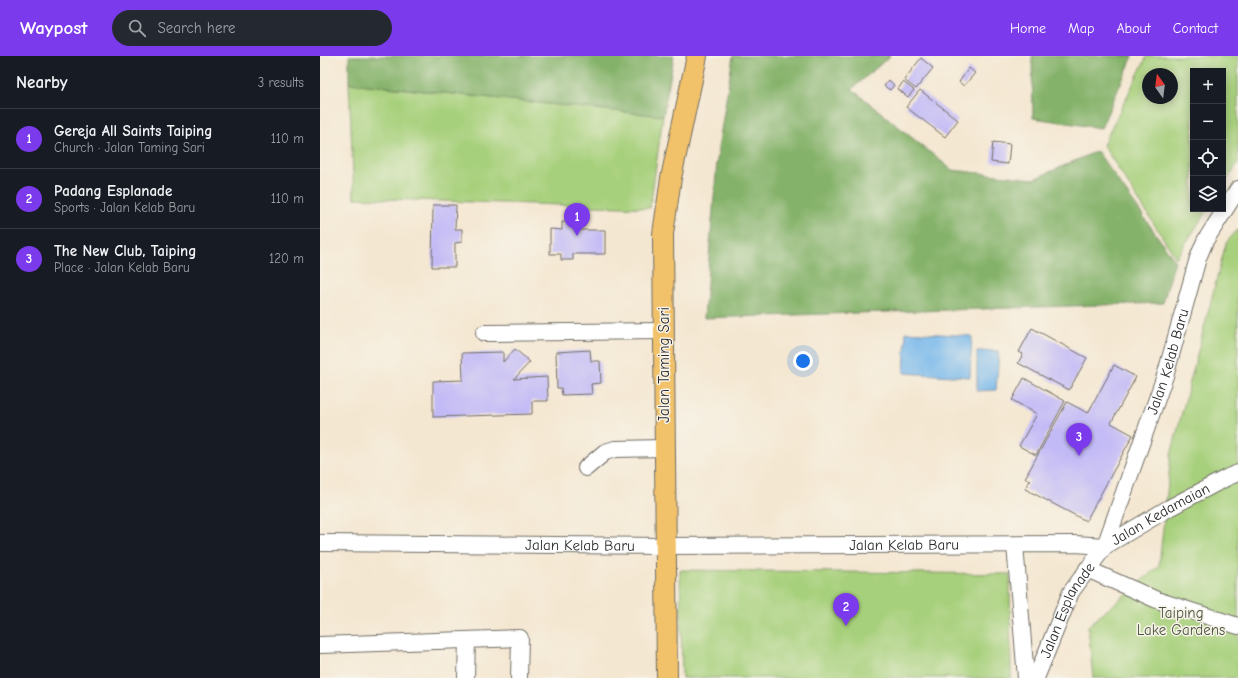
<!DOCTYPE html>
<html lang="en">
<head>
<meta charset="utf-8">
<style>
	:root { --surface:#171b24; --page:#242831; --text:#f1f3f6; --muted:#9ea1a6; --line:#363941; --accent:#7c3aed }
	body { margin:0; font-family:"Comic Neue",sans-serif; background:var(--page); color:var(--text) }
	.controls { position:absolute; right:12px; top:12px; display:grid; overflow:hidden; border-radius:0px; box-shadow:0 2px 10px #0003 }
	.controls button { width:36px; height:36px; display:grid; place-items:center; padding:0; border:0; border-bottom:1px solid var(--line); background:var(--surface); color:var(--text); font:20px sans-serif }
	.compass { position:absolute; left:822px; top:12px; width:36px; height:36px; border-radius:50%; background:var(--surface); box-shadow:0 2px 10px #0003; rotate:346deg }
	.you { position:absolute; left:483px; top:305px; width:14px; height:14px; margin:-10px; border:3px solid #fff; border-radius:50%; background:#1a73e8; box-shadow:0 0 0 6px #1a73e833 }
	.badge { display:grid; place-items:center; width:26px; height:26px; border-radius:50%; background:var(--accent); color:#fff; font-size:13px; font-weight:700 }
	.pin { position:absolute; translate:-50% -33px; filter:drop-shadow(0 1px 2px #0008) }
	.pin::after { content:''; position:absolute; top:21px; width:14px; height:12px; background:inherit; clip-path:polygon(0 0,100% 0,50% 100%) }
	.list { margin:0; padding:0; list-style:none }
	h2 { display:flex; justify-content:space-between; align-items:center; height:52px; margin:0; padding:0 16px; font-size:17px }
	h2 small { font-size:13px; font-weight:400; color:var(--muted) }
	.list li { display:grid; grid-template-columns:26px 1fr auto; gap:12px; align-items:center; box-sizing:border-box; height:60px; padding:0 16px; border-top:1px solid var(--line) }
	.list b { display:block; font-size:15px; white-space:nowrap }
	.list p { margin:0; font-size:13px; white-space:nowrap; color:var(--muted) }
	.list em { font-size:13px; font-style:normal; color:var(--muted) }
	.icon { flex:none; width:22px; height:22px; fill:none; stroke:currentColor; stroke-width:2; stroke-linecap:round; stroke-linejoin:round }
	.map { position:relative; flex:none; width:918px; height:622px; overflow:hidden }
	header { display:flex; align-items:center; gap:24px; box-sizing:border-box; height:56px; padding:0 20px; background:var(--accent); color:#fff }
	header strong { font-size:19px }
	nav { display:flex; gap:22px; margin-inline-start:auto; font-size:14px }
	.search { width:280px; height:36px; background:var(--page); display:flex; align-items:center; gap:10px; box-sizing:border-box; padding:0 14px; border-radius:22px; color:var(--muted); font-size:15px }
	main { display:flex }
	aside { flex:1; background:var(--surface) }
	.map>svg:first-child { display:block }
	.green { fill:#a7d07b; stroke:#697e53; fill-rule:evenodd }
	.forest { fill:#85b26b; stroke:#586e4b }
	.water { fill:#76b7eb; stroke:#50718b }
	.building { fill:#c2baf6 }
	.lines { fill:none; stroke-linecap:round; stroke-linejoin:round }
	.minor-casing { stroke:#716d65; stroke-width:18 }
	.major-casing { stroke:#716d65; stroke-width:22 }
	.minor { stroke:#fff; stroke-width:16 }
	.major { stroke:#f2c26a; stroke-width:20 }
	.labels { text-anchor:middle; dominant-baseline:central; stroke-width:3; stroke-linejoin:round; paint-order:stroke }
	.street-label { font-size:15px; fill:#2b2b2b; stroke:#f7f3e8 }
	.park-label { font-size:15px; fill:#4a543f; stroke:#f7f3e8 }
</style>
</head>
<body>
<header>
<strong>Waypost</strong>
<div class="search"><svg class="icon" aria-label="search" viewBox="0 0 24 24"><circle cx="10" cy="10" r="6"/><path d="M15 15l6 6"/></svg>Search here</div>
<nav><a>Home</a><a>Map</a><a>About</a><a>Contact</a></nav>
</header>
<main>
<aside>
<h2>Nearby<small>3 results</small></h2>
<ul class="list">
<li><span class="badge">1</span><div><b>Gereja All Saints Taiping</b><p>Church · Jalan Taming Sari</p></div><em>110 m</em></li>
<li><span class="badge">2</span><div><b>Padang Esplanade</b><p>Sports · Jalan Kelab Baru</p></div><em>110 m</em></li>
<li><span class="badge">3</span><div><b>The New Club, Taiping</b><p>Place · Jalan Kelab Baru</p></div><em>120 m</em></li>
</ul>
</aside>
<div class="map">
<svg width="918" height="622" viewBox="0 0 918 622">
	<rect width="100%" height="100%" fill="#f7f3e8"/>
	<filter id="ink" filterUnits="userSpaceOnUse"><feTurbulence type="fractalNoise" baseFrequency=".025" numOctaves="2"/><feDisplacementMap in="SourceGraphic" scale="8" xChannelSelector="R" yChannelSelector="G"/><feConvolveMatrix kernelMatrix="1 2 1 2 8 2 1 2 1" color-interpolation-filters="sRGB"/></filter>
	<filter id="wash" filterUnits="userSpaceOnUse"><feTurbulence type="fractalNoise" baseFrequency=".012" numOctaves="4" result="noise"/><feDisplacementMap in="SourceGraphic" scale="16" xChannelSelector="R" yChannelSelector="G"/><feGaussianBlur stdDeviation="0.9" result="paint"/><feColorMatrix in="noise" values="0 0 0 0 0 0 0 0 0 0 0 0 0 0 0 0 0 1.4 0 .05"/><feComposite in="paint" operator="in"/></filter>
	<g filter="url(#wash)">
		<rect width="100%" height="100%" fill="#f4e7d1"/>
		<g class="green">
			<path d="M827,0H918V107L903,130V15H873V153H888L856,202L783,89ZM828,18H852V42H828Z"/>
			<polygon points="29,27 343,60 330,152 34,142"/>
			<polygon points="918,173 918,622 773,622 768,570 839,510 851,399 906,187"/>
			<polygon points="360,514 690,518 691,622 362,622"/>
		</g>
		<g class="forest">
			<polygon points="29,0 354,0 343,60 29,27"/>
			<polygon points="413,0 570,0 532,33 632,114 714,123 777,95 855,205 843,247 384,262 398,93"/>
			<polygon points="712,0 813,0 781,72 713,62"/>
		</g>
		<g class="water">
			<polygon points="586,276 652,280 650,321 584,317"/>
			<polygon points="657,295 679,295 676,334 657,335"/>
		</g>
		<g id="blocks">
			<g class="building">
				<polygon points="601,2 613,12 596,33 584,24"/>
				<polygon points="649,12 655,17 644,30 639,26"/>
				<polygon points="569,24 574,29 570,34 564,30"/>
				<polygon points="583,26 594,34 588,41 578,33"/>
				<polygon points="600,34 638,64 625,81 586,51"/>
				<polygon points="673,86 690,88 688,108 671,106"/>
				<polygon points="113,149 136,149 135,173 142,173 142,186 135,187 135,211 112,211"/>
				<polygon points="242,166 254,166 254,174 285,174 285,198 253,198 253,204 241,204 241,198 230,198 230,173 242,174"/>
				<polygon points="712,272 767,302 749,334 698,307 703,298 699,296"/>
				<polygon points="195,293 210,306 194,323 227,321 228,345 212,345 212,358 113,361 113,325 143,324 142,297 183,296 183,306"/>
				<polygon points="270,294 271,305 280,305 281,327 271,328 272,338 242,339 241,332 237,332 236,296"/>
				<polygon points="794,309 816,321 791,367 813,379 766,465 705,433 710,424 705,422 747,346 768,357"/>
				<polygon points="704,322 745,345 716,399 699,390 717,358 692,344"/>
			</g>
		</g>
	</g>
	<g filter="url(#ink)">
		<use href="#blocks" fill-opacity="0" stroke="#716d65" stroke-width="1"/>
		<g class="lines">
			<defs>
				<g id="minor">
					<polyline points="164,277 343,275"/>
					<polyline points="266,412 285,396 295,393 344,392"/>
					<path id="s1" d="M0,487L345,490L755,488L785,490"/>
					<polyline points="695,489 706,622"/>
					<path id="s2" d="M785,490L849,452L908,421L918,417"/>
					<polyline points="767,513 837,544 918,570"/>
					<polyline points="0,589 200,582 199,622"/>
					<polyline points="146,622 147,584"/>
					<path id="s3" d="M716,622L751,536L785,490L846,317L878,202L885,185L918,133"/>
				</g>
				<polyline id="major" points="347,622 343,178 351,122 377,0"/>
			</defs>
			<use href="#minor" class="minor-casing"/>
			<use href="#major" class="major-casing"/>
			<use href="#minor" class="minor"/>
			<use href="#major" class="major"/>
		</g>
	</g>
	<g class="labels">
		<g class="street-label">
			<text stroke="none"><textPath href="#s3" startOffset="345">Jalan Kelab Baru</textPath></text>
			<text transform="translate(344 309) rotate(-90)">Jalan Taming Sari</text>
			<text stroke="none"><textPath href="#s2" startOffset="64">Jalan Kedamaian</textPath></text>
			<text stroke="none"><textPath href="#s1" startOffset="260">Jalan Kelab Baru</textPath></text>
			<text stroke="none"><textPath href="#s1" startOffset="584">Jalan Kelab Baru</textPath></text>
			<text stroke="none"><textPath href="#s3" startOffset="75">Jalan Esplanade</textPath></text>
		</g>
		<g class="park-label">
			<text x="861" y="557">Taiping<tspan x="861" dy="17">Lake Gardens</tspan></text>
		</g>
	</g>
</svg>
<div class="controls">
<button>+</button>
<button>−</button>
<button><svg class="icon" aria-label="locate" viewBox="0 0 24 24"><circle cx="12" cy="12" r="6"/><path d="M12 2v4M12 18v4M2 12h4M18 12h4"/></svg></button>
<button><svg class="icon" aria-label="layers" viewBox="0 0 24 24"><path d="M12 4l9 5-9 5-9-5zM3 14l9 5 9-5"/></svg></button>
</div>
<svg class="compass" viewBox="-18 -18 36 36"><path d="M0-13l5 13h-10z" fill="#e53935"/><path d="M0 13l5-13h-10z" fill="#9ea1a6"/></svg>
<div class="you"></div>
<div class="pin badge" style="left:257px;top:180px">1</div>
<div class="pin badge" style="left:526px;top:570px">2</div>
<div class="pin badge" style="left:759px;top:400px">3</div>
</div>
</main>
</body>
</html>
